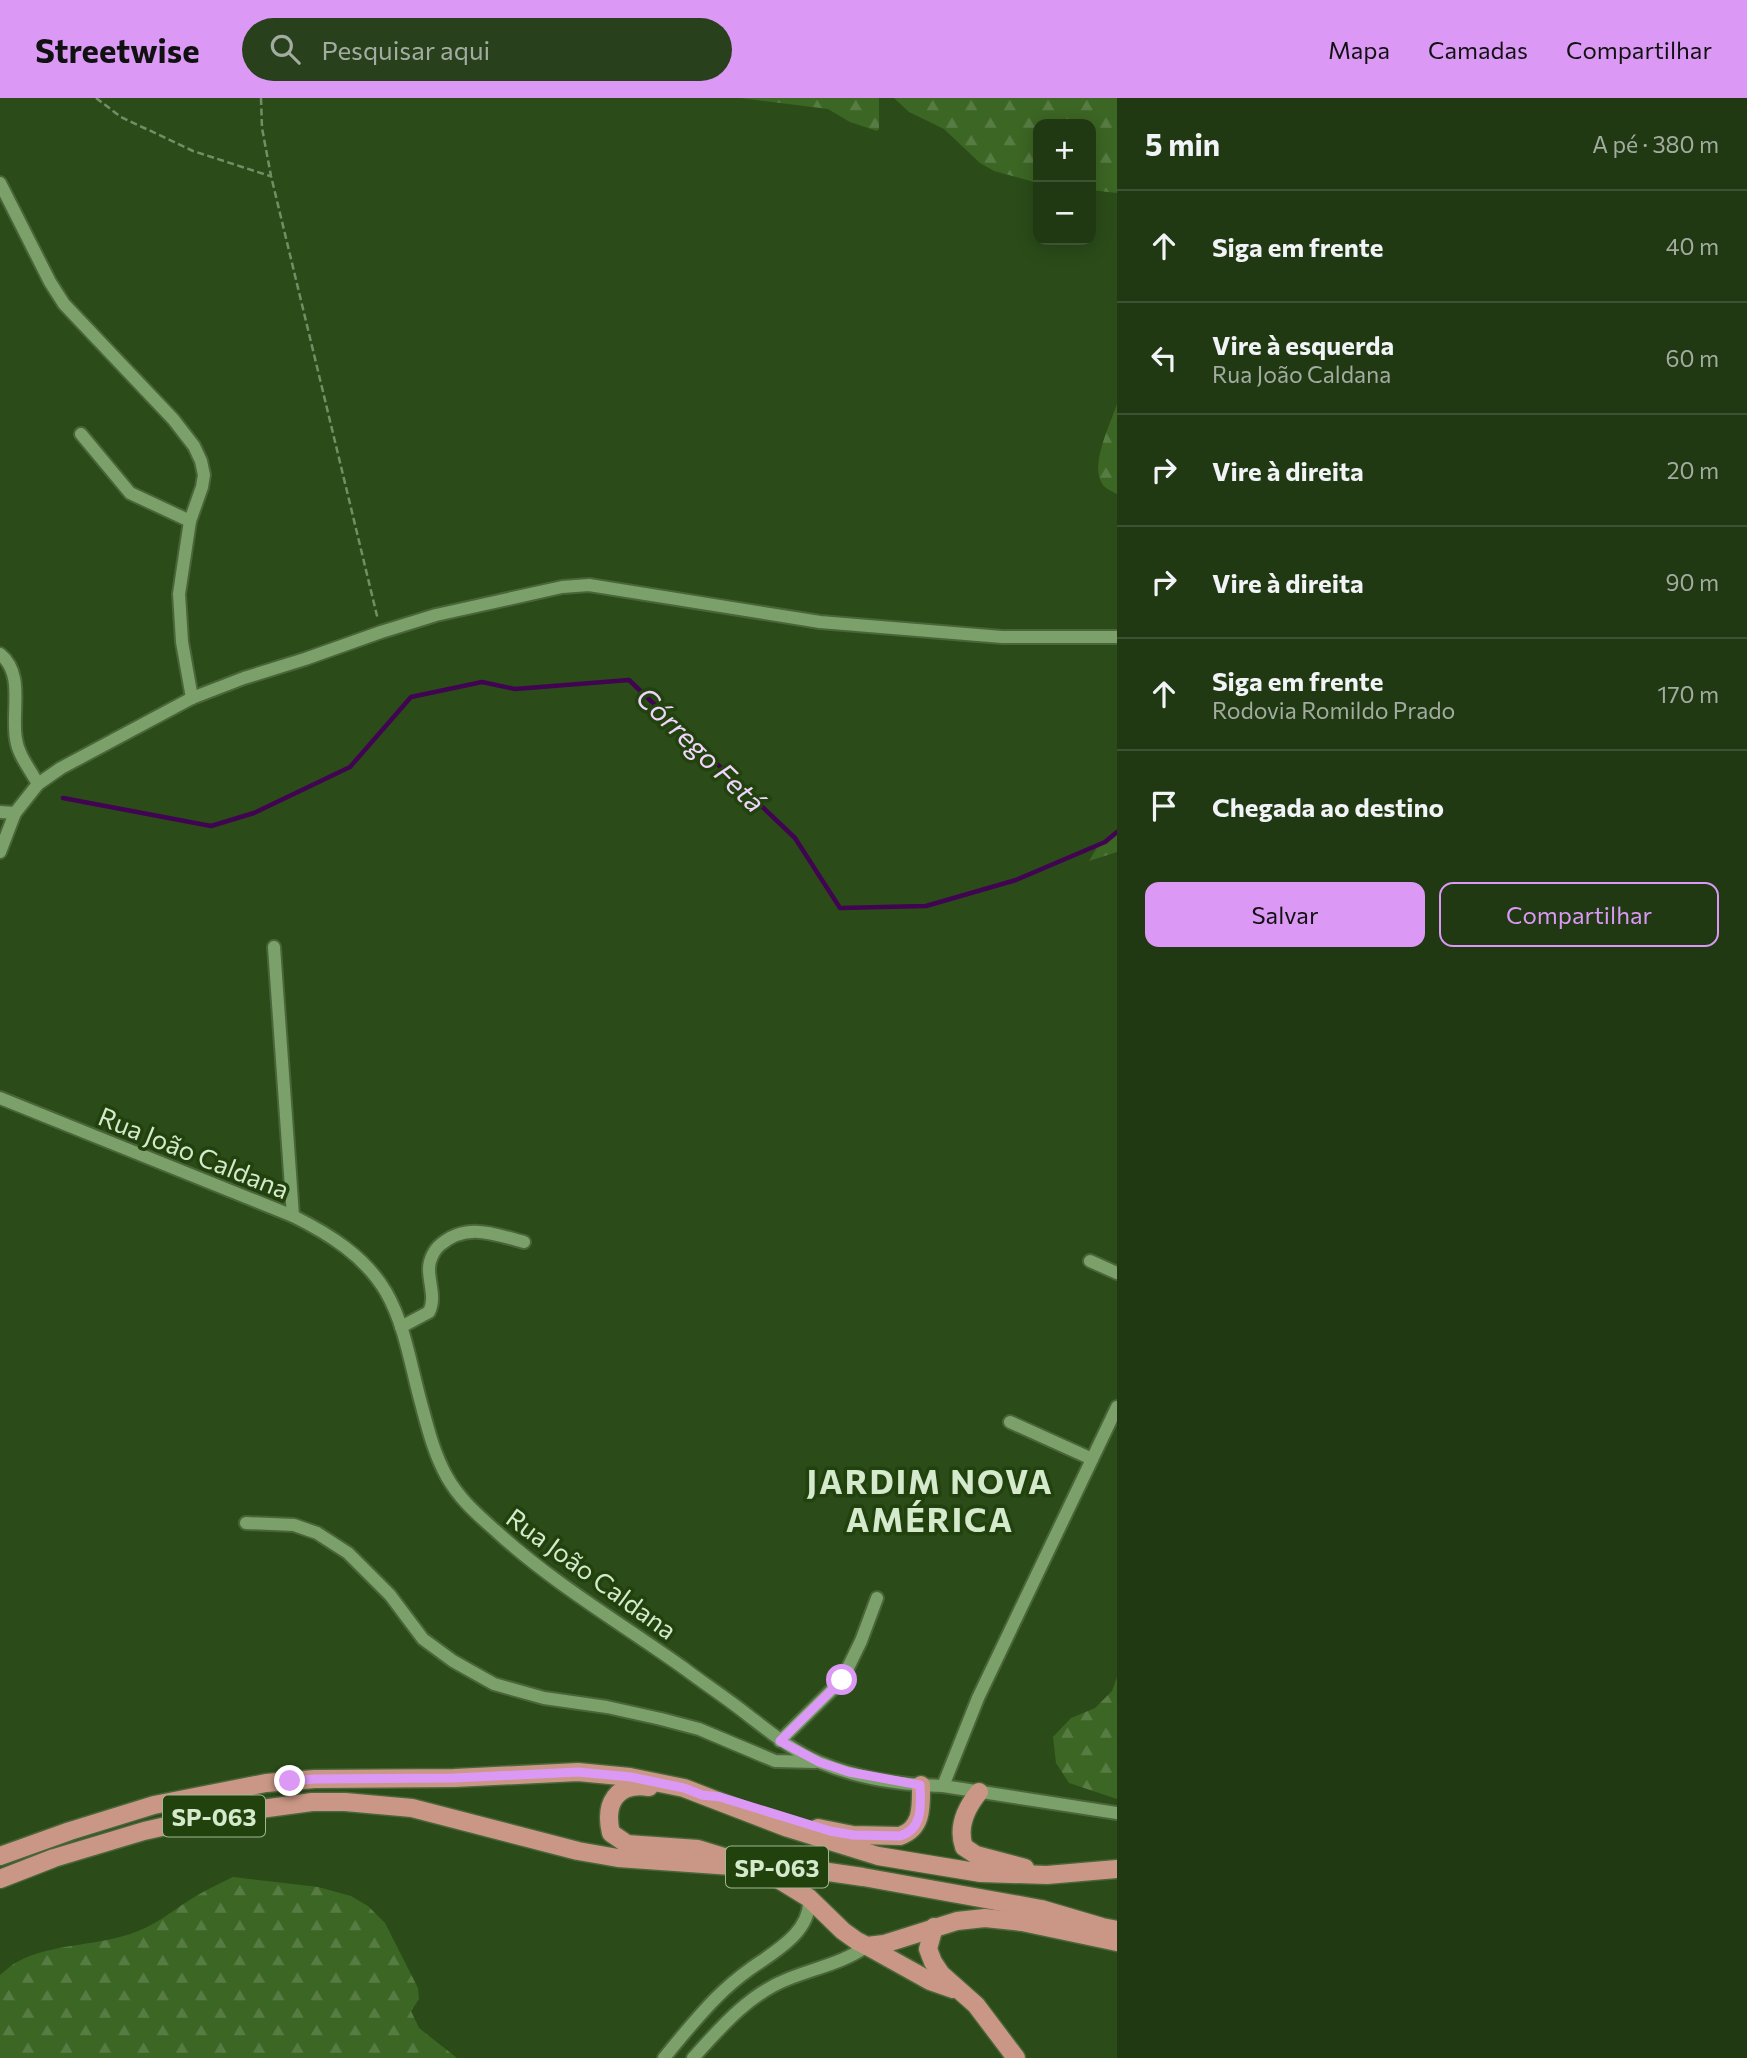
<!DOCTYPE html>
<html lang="pt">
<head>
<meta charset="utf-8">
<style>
	:root { --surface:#203913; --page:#28401c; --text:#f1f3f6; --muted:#a2aca0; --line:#3d5333; --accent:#db99f5 }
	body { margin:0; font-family:Commissioner,sans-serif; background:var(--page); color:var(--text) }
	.controls { position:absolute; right:21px; top:21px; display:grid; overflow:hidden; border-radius:14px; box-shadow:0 4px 18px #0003 }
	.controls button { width:63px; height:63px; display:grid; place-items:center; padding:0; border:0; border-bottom:2px solid var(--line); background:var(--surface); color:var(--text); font:35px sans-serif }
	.stop { position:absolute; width:21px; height:21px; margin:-16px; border:5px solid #db99f5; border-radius:50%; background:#fff }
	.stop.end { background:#db99f5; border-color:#fff; box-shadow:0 2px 7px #0008 }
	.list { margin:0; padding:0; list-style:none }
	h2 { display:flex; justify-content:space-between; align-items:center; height:91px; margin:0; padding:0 28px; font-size:30px }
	h2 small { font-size:23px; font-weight:400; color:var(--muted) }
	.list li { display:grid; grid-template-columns:46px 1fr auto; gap:21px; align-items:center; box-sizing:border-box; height:112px; padding:0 28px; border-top:2px solid var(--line) }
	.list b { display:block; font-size:26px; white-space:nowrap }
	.list p { margin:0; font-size:23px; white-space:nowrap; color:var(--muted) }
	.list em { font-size:23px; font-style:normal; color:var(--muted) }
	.actions { display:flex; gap:14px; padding:21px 28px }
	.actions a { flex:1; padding:16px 0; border:2px solid var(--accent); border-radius:14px; text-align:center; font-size:24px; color:var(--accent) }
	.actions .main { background:var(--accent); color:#111 }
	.icon { flex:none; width:38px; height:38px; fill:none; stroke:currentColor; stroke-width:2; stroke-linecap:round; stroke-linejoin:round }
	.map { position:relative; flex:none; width:1117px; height:1960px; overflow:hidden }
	header { display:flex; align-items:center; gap:42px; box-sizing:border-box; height:98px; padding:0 35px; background:var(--accent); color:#111 }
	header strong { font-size:33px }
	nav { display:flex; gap:38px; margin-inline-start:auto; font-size:24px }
	.search { width:490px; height:63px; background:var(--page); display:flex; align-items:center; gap:18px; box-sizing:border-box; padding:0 24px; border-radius:38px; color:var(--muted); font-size:26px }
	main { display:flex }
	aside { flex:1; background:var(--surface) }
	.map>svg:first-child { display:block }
	.forest { fill:url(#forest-firs) }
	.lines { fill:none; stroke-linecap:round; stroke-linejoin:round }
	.stream { stroke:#400452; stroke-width:4.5 }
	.minor-casing { stroke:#496539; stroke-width:16 }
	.major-casing { stroke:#496539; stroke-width:21 }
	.path { stroke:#738e65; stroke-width:2.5; stroke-dasharray:7 3.5; stroke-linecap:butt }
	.minor { stroke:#7ba06a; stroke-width:12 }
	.major { stroke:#ca9786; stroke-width:18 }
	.route { stroke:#db99f5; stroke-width:9 }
	.labels { text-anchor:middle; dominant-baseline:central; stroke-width:7; stroke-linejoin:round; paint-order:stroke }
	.shield { fill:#21410d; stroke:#9fb793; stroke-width:2 }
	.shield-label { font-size:24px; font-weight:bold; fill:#d5e9cc }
	.street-label { font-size:26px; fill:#d5e9cc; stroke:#21410d }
	.water-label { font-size:28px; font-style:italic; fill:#f1d4fd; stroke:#21410d }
	.district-label { font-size:33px; font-weight:bold; letter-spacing:2px; fill:#d5e9cc; stroke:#21410d }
</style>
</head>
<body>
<header>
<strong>Streetwise</strong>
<div class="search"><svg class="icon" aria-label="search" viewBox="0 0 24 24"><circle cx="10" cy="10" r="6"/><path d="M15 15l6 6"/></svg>Pesquisar aqui</div>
<nav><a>Mapa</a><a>Camadas</a><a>Compartilhar</a></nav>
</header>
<main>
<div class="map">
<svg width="1117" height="1960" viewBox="0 0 1117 1960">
	<defs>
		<pattern id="forest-firs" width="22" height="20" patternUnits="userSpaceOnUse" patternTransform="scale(1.75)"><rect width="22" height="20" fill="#3c6624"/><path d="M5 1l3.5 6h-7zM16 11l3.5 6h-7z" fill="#577c43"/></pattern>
	</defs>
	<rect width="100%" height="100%" fill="#2b4c19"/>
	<g class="forest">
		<polygon points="740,0 879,0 879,31 877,33 850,24 828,11"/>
		<polygon points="894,0 1117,0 1117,95 1091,92 1091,26 1038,26 1038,85 994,73 980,65 944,31 909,14"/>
		<path d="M1117,306V396C1113,394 1106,391 1103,387C1089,368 1110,327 1117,306Z"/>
		<polygon points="1117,733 1117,754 1089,763 1098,748"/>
		<polygon points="1117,1579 1117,1701 1069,1685 1056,1665 1053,1639 1071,1620 1095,1610 1112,1593"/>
		<path d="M233,1779L318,1789L351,1798L368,1808L385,1825L418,1890L419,1901L411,1913L419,1930L457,1960H0V1877C5,1873 11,1867 17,1864C54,1844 100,1849 138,1833C158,1825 168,1816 185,1805C200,1795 216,1787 233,1779Z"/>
	</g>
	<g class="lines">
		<polyline class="stream" points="63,700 211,728 254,715 350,669 411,599 482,584 515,591 629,582 795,740 840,810 926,808 1016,782 1105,744 1117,734"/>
		<defs>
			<g id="minor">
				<polyline points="0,85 50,184 64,206 173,321 194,348 201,363 204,377 202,389 190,423 179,496 182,544 192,600"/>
				<polyline points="81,336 130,395 190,423"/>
				<path d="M0,556C25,576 11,613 16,641C18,657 30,671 38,686"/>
				<polyline points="0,714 15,715"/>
				<polyline points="0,754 15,715 38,686 61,670 192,600 244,580 305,561 381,534 436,517 562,489 589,487 820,524 1002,539 1117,539"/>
				<polyline points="274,849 293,1118"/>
				<path d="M0,1000L293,1118C329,1136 365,1158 386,1194C405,1227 411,1269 421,1305C428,1331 434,1356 447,1379C460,1402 478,1417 497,1434C554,1486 622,1526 685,1571C706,1587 728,1601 749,1618C771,1635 793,1653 819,1664C857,1680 903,1687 943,1688L1117,1715"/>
				<polyline points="1090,1163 1117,1175"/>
				<path d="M401,1229L429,1214C436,1200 429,1186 429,1171C429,1162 434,1152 440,1147C466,1124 494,1136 524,1144"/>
				<polyline points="1010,1324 1092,1361"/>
				<polyline points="246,1425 294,1427 317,1435 348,1455 390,1497 423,1541 453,1563 494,1586 544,1600 607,1609 661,1621 699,1631 775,1663 815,1664"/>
				<polyline points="780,1643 842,1582 861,1543 877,1500"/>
				<polyline points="943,1688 978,1600 1117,1309"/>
				<path d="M664,1960C681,1939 698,1918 717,1899C727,1889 739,1879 750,1871C774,1854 812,1834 809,1800"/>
				<path d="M693,1960C720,1930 749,1896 788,1881C815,1870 843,1865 867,1848"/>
			</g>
			<g id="major">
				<path d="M649,1689C616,1684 604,1706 611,1735L627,1746L698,1751L760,1770L809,1800L843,1833L857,1843L867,1848L884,1846L957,1823L985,1820L1022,1824L1117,1844"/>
				<path d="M979,1694C966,1710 957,1729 964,1749L976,1757L1025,1770"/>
				<path d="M818,1730L853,1737L900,1738C923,1730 921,1708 921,1687"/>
				<polyline points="0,1758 70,1733 154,1707 266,1685 315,1681 454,1680 578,1674 630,1679 684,1690 788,1730 878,1758 981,1775 1047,1777 1117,1771"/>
				<polyline points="0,1781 54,1760 144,1733 210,1718 312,1704 345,1704 412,1710 578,1753 618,1760 760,1770 787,1768 863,1779 1041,1811 1102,1829 1117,1832"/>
				<polyline points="934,1829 928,1851 933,1864 941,1876 976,1907 1016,1960"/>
				<polyline points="867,1848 930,1883 953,1891"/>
			</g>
		</defs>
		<use href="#minor" class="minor-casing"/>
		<use href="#major" class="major-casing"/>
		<g class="path">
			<polyline points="96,0 121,19 193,53 270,78"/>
			<polyline points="261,0 262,30 271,78 378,522"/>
		</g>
		<use href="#minor" class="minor"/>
		<use href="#major" class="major"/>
	</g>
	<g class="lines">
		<path class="route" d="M290,1683L315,1681L454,1680L578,1674L631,1679L684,1690L702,1697L720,1699L830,1733L853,1737L900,1738C923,1731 921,1708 920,1687L849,1674L819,1664L780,1643L842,1582"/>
	</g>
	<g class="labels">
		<g class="shield">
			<rect x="163" y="1697.5" width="102" height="41" rx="5"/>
			<rect x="726" y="1748.5" width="102" height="41" rx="5"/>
		</g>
		<g class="shield-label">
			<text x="214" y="1718">SP-063</text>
			<text x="777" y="1769">SP-063</text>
		</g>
		<g class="street-label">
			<text transform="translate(194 1054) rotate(22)">Rua João Caldana</text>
			<text transform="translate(592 1475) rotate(36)">Rua João Caldana</text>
		</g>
		<g class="water-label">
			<text transform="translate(701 651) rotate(44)">Córrego Fetá</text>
		</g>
		<g class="district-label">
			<text x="930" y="1382">JARDIM NOVA<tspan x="930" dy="38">AMÉRICA</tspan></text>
		</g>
	</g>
</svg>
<div class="controls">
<button>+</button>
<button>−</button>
</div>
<div class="stop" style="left:842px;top:1582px"></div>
<div class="stop end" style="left:290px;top:1683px"></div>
</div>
<aside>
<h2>5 min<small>A pé · 380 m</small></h2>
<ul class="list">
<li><svg class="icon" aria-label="ahead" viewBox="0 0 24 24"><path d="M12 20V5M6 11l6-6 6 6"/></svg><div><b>Siga em frente</b></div><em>40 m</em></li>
<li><svg class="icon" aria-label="left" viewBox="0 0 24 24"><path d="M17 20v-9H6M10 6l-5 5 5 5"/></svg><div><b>Vire à esquerda</b><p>Rua João Caldana</p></div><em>60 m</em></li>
<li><svg class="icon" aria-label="right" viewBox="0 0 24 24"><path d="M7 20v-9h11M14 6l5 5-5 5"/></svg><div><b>Vire à direita</b></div><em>20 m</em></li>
<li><svg class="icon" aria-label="right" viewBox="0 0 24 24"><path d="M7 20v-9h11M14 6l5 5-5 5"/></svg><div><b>Vire à direita</b></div><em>90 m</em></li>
<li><svg class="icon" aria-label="ahead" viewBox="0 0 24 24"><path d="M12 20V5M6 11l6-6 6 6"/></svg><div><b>Siga em frente</b><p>Rodovia Romildo Prado</p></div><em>170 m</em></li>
<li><svg class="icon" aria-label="arrive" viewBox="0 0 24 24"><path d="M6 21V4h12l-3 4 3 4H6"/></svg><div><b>Chegada ao destino</b></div></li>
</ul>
<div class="actions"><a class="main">Salvar</a><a>Compartilhar</a></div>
</aside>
</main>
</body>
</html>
